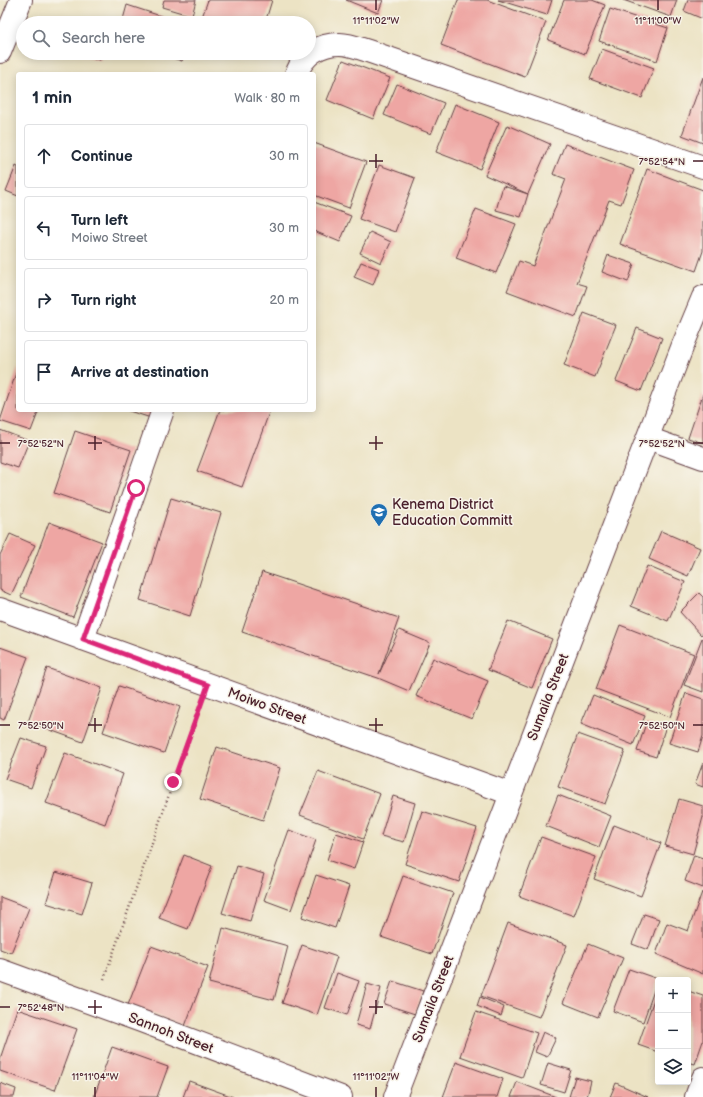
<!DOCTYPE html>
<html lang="en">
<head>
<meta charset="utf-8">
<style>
	:root { --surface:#fff; --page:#f2f2f3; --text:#1f2937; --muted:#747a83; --line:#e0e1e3 }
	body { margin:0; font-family:"Balsamiq Sans",sans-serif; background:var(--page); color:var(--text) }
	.controls { position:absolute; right:12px; bottom:12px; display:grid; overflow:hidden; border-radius:4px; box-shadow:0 2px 10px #0003 }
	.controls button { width:36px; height:36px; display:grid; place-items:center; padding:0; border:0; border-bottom:1px solid var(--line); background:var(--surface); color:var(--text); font:20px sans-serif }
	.stop { position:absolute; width:12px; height:12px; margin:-9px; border:3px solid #db2777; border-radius:50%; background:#fff }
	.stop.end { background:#db2777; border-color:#fff; box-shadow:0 1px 4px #0008 }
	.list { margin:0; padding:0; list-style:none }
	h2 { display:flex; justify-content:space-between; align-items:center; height:52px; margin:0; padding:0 16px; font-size:17px }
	h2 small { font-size:13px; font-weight:400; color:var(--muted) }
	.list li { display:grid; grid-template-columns:26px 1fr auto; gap:12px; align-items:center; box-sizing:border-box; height:64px; margin:0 8px 8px; padding:0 8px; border:1px solid var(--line); border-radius:4px }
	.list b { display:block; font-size:15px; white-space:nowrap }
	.list p { margin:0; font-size:13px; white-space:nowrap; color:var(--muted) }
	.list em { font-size:13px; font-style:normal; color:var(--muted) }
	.icon { flex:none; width:22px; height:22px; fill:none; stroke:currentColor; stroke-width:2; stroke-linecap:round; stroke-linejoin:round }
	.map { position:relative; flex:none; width:703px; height:1097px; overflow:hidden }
	.search { position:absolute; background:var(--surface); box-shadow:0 2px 10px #0003; left:16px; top:16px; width:300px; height:44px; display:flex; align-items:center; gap:10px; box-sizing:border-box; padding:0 14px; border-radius:22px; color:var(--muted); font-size:15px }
	.panel { position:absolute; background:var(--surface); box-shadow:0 2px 10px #0003; left:16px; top:72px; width:300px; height:340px; border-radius:4px }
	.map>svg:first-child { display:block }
	.building { fill:#eea6a3 }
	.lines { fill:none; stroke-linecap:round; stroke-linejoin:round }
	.minor-casing { stroke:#623c42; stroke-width:24 }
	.path { stroke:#623c42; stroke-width:2.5; stroke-dasharray:1 3; stroke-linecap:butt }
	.minor { stroke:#fff; stroke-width:22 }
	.route { stroke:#db2777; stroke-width:5 }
	.ticks { fill:none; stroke:#4a1f2b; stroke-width:1.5 }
	.labels { text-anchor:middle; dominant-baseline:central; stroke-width:3; stroke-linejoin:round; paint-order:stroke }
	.poi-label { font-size:14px; fill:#4a1f2b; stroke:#f7f3e8; text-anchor:start }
	.street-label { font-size:14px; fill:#4a1f2b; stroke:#f7f3e8 }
	.ticks-label { font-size:10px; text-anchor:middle; fill:#4a1f2b; stroke:#f7f3e8; stroke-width:3; stroke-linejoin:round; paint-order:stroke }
</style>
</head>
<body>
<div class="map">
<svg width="703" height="1097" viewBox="0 0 703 1097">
	<rect width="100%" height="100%" fill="#f7f3e8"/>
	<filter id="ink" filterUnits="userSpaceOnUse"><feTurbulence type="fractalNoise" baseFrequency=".025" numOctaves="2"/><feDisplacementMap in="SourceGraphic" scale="8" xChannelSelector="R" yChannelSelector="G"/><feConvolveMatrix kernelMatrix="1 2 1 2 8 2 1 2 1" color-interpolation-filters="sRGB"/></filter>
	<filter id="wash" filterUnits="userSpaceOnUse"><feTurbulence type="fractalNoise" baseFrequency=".012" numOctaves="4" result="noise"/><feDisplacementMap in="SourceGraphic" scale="16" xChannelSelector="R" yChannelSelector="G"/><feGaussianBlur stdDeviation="0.9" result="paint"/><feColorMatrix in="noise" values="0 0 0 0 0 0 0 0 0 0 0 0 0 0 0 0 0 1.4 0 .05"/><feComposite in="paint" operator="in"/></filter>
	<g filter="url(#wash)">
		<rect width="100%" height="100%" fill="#ece3c4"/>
		<g id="blocks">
			<g class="building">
				<polygon points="164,0 196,0 192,16 162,7"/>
				<polygon points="208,0 272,0 265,23 200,23"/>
				<polygon points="346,0 383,0 378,13"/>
				<polygon points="458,0 487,0 546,22 525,77 441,45"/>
				<polygon points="498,0 552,0 547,15"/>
				<polygon points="564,0 592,0 605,5 585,54 548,40"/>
				<polygon points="623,0 677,0 671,17"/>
				<polygon points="688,0 703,0 703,19 684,11"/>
				<polygon points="127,5 182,23 122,23"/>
				<polygon points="610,9 668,28 657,61 599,41"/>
				<polygon points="602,49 654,68 642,98 590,79"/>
				<polygon points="75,53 102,53 100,60"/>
				<polygon points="157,53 185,53 182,61"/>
				<polygon points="343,60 390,78 373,119 327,100"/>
				<polygon points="703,77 703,143 682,135"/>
				<polygon points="397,84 444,103 431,134 384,115"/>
				<polygon points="455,104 499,122 480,169 436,152"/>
				<polygon points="507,125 550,144 528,194 521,217 496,210 503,186 528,194 485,175"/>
				<polygon points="314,143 366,162 349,208 314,195"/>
				<polygon points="565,144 634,170 621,204 609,200 577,283 587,286 576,317 507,291 519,261 533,266 566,179 553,174"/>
				<polygon points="379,165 415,178 395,232 359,219"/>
				<polygon points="16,166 18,167 18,196 6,191"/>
				<polygon points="647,169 703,190 703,251 696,271 620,244"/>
				<polygon points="314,202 351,216 340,242 314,231"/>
				<polygon points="476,209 516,224 496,273 456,258"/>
				<polygon points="370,232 391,242 381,263 360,253"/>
				<polygon points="608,255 634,264 628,282 602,272"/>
				<polygon points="361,262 379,269 373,285 354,277"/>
				<polygon points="584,313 616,325 595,377 564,365"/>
				<polygon points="637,328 662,338 641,391 616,381"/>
				<polygon points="18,367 18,410 39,410 31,431 0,421"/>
				<polygon points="703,394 703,443 688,438"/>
				<polygon points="126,410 153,410 151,418"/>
				<polygon points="220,410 270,410 242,487 197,471"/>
				<polygon points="0,430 29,441 18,468 0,462"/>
				<polygon points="75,431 131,450 110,512 54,493"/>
				<polygon points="171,498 221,513 190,616 140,600"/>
				<polygon points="49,522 102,542 73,617 21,597"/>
				<polygon points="661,531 700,548 688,576 649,559"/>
				<polygon points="10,534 35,545 11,595 0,590 0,555"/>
				<polygon points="647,566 685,582 668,621 631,606"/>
				<polygon points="262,572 399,618 379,674 399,630 430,643 409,691 378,678 242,632"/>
				<polygon points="699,593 703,597 703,633 701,635 680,612"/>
				<polygon points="508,621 552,639 532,688 488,670"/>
				<polygon points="620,625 694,654 670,717 596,689"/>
				<polygon points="702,638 703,638 703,692 684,685"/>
				<polygon points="0,647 28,657 4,720 0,718"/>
				<polygon points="433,658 488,681 472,719 416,696"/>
				<polygon points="47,668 102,688 83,742 28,722"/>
				<polygon points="119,686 180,707 164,753 103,732"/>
				<polygon points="686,693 703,699 703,736 698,752 669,743"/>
				<polygon points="593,695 645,716 633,745 581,724"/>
				<polygon points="646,723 665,729 656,757 637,751"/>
				<polygon points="578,734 625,751 605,804 558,787"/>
				<polygon points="21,738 46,746 31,788 5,779"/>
				<polygon points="217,747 280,768 263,820 200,799"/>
				<polygon points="65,753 123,774 105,824 46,803"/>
				<polygon points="703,763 703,787 695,784"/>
				<polygon points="318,771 380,794 363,839 300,815"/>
				<polygon points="558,795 611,816 599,847 546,826"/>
				<polygon points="393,796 415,803 404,842 381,836"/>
				<polygon points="679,799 703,806 703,817 693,854 665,846"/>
				<polygon points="422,811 477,828 459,882 405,864"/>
				<polygon points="614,825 661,843 641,896 594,879"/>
				<polygon points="289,830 316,840 291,910 264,900"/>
				<polygon points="336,833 363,842 354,869 327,860"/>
				<polygon points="541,837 596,857 574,916 519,896"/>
				<polygon points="184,855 212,866 188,929 159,918"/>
				<polygon points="694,855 703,858 703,888 685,881"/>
				<polygon points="237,866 264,874 250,921 222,913"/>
				<polygon points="56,872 92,883 82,914 46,903"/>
				<polygon points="316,875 349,886 335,928 302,917"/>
				<polygon points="403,876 453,893 432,954 381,937"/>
				<polygon points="702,892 703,893 703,974 656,954 667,923 688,931"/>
				<polygon points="0,897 29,908 11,953 0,949"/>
				<polygon points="644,914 659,919 648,950 632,944"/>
				<polygon points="508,923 567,945 539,1017 481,996"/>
				<polygon points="223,928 288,946 274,1000 209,983"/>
				<polygon points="588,944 623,958 598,1017 563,1003"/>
				<polygon points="302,945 337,957 317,1015 282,1003"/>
				<polygon points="151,946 208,967 185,1026 128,1005"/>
				<polygon points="629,969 658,979 643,1022 613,1011"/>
				<polygon points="337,973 359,981 347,1015 325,1008"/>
				<polygon points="392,981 423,991 415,1014 384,1004"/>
				<polygon points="367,984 381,988 370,1029 356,1025"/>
				<polygon points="658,988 658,1052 638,1045"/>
				<polygon points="688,991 703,996 703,1041 695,1064 688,1062"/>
				<polygon points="480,997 504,1007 501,1016 477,1006"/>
				<polygon points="17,1009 77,1029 55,1090 0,1071 0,1059"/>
				<polygon points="476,1012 537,1033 522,1078 460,1056"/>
				<polygon points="543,1032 556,1038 547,1057 535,1052"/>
				<polygon points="112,1047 168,1067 157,1097 94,1097"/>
				<polygon points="456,1062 503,1079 497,1097 443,1097"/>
				<polygon points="548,1063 571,1070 564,1092 541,1085"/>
				<polygon points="575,1077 591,1081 587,1097 569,1097"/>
				<polygon points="189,1081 233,1097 183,1097"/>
				<polygon points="517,1082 556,1097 511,1097"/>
				<polygon points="0,1083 16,1089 14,1097 0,1097"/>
				<polygon points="616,1083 648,1097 610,1097"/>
			</g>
		</g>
	</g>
	<g filter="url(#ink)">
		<use href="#blocks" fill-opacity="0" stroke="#623c42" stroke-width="1"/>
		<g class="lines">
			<defs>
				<g id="minor">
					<polyline points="0,52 21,0"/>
					<path d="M296,74C304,55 318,44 340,44C349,44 359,48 368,51L703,167"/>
					<polyline points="648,438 703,458"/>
					<polyline points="0,609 511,794"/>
					<polyline points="83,639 163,410"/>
					<polyline points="0,970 141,1021 341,1097"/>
					<polyline points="395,1097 683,345 703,297"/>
					<polyline points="696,1097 703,1078"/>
				</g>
			</defs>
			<use href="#minor" class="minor-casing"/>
			<polyline class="path" points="104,979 199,710"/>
			<use href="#minor" class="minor"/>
		</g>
	</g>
	<g class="lines" filter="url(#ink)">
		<polyline class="route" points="136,488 83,639 208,685 173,782"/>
	</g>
	<path class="ticks" d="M376,0V10M658,0V10M376,154V168M369,161H383M693,161H703M95,436V450M376,436V450M0,443H10M88,443H102M369,443H383M693,443H703M95,718V732M376,718V732M0,725H10M88,725H102M369,725H383M693,725H703M95,1000V1014M376,1000V1014M0,1007H10M88,1007H102M369,1007H383M95,1087V1097M376,1087V1097"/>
	<defs>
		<symbol id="school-pin" viewBox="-11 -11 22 30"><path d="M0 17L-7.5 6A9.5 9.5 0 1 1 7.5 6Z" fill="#1f6fb2" stroke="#f7f3e8"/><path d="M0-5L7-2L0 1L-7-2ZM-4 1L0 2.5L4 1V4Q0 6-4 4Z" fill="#fff"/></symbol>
	</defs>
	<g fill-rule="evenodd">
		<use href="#school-pin" x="369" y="502" width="20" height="27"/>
	</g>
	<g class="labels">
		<g class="poi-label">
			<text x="392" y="504">Kenema District<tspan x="392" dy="16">Education Committ</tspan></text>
		</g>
		<g class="street-label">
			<text transform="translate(548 697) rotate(-69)">Sumaila Street</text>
			<text transform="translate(267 706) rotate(20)">Moiwo Street</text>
			<text transform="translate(433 999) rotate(-69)">Sumaila Street</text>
			<text transform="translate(171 1033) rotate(21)">Sannoh Street</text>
		</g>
	</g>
	<g class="ticks-label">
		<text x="376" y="24">11°11'02"W</text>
		<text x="658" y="24">11°11'00"W</text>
		<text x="662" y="165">7°52'54"N</text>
		<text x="41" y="447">7°52'52"N</text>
		<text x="662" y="447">7°52'52"N</text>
		<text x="41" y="729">7°52'50"N</text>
		<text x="662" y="729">7°52'50"N</text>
		<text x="41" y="1011">7°52'48"N</text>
		<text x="95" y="1080">11°11'04"W</text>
		<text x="376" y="1080">11°11'02"W</text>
	</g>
</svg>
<div class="controls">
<button>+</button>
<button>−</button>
<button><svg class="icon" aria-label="layers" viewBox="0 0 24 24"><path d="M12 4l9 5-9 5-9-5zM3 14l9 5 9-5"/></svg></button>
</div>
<div class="stop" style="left:136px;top:488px"></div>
<div class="stop end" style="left:173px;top:782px"></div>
<div class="search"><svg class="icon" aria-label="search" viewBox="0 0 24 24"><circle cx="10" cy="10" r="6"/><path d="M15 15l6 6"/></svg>Search here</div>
<section class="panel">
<h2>1 min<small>Walk · 80 m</small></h2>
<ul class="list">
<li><svg class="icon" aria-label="ahead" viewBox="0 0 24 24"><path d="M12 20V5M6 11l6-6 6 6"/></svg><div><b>Continue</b></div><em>30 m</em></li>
<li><svg class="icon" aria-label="left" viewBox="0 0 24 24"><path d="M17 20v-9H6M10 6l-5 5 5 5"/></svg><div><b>Turn left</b><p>Moiwo Street</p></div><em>30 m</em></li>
<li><svg class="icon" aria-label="right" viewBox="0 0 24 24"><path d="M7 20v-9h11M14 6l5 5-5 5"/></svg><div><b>Turn right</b></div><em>20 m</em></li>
<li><svg class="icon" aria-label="arrive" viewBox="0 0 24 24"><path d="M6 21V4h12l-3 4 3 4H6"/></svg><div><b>Arrive at destination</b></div></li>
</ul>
</section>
</div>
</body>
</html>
